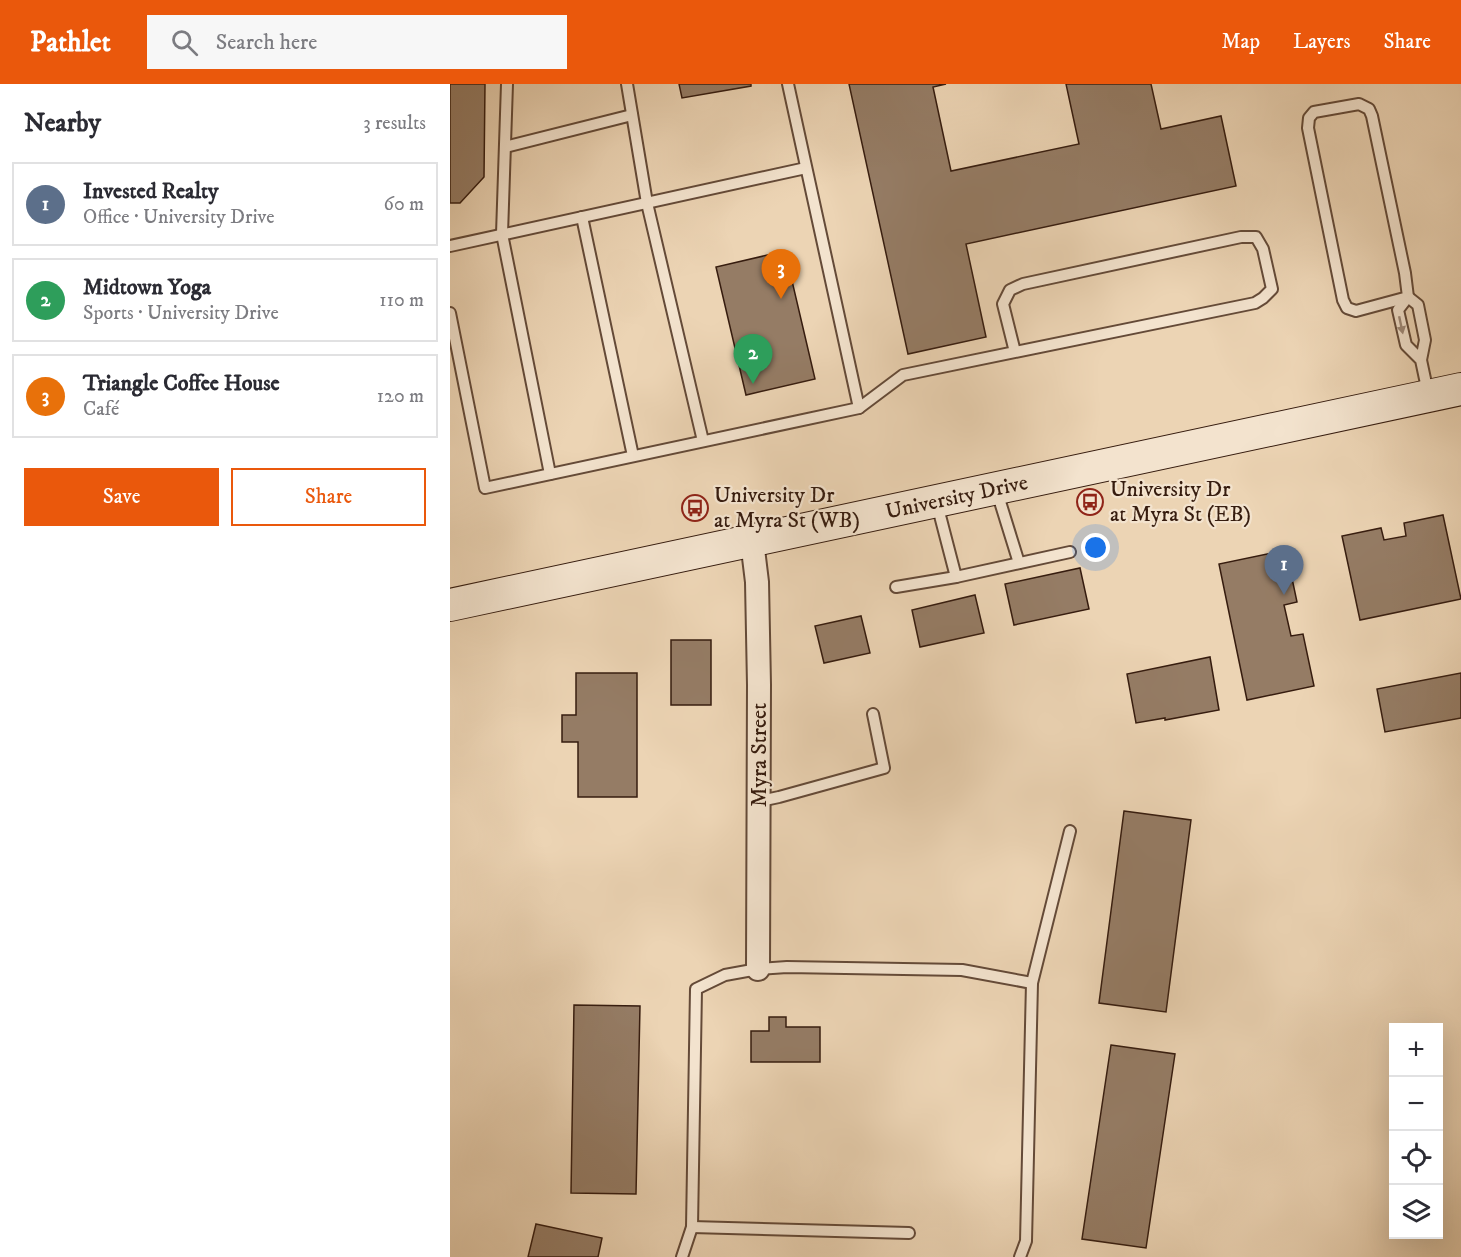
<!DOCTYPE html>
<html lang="en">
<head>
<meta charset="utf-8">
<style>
	:root { --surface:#fff; --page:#f7f7f7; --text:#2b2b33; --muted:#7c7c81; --line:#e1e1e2; --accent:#ea580c }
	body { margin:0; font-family:"IM FELL DW Pica",serif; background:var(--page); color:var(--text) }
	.controls { position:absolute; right:18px; bottom:18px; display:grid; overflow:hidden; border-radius:0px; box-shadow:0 6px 24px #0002 }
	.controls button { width:54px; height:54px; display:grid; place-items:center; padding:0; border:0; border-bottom:2px solid var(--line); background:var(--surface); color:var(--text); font:30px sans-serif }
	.you { position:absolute; left:646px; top:464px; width:21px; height:21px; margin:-15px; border:4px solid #fff; border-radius:50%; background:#1a73e8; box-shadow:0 0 0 9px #1a73e833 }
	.badge { display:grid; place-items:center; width:39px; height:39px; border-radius:50%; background:var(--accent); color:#fff; font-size:20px; font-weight:700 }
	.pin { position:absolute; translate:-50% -50px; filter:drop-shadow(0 2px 3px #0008) }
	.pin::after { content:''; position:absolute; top:32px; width:21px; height:18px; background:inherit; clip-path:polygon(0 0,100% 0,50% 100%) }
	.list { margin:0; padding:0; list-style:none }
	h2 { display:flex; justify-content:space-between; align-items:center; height:78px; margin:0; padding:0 24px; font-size:26px }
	h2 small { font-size:20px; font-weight:400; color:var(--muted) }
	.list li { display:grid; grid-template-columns:39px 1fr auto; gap:18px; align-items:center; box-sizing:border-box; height:84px; margin:0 12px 12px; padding:0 12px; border:2px solid var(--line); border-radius:0px }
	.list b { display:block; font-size:22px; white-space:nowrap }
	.list p { margin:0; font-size:20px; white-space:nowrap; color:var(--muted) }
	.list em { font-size:20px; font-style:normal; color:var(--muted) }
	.actions { display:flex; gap:12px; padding:18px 24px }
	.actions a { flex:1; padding:14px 0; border:2px solid var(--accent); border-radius:0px; text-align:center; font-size:21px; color:var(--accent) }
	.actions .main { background:var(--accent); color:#fff }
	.icon { flex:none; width:33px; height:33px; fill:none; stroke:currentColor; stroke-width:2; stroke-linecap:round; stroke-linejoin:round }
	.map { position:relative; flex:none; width:1011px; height:1173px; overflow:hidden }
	header { display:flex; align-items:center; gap:36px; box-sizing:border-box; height:84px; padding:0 30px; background:var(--accent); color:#fff }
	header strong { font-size:28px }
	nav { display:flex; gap:33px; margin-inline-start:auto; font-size:21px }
	.search { width:420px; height:54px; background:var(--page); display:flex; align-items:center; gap:15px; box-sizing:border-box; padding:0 21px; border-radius:0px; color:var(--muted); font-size:22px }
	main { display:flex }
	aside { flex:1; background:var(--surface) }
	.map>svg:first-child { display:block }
	.building { fill:#957c65; stroke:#361c0f; stroke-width:1.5 }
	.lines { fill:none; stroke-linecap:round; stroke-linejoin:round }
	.lane-casing { stroke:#644a38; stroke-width:14 }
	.street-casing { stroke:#644a38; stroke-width:26 }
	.secondary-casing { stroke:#361c0f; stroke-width:34 }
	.lane { stroke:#f3e3ce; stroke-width:10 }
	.street { stroke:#f3e3ce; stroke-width:22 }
	.secondary { stroke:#f3e3ce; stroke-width:32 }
	.oneway { fill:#9e8978 }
	.labels { text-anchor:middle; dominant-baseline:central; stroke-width:4.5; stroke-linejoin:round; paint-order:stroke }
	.poi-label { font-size:22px; fill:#361c0f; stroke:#f3e3ce; text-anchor:start }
	.street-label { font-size:22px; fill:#361c0f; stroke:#f3e3ce }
</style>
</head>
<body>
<header>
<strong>Pathlet</strong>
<div class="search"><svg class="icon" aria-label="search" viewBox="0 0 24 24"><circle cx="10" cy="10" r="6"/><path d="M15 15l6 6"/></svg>Search here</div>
<nav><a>Map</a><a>Layers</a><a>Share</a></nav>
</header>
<main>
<aside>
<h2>Nearby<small>3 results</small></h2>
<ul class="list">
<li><span class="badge" style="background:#5c6f8a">1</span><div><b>Invested Realty</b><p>Office · University Drive</p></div><em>60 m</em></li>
<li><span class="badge" style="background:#2e9e5b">2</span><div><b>Midtown Yoga</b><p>Sports · University Drive</p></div><em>110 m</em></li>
<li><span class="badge" style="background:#e8710a">3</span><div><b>Triangle Coffee House</b><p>Café</p></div><em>120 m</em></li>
</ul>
<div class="actions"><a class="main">Save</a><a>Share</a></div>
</aside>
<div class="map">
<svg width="1011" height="1173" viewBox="0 0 1011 1173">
	<rect width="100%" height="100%" fill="#ecd4b4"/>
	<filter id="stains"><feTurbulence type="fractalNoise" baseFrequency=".00333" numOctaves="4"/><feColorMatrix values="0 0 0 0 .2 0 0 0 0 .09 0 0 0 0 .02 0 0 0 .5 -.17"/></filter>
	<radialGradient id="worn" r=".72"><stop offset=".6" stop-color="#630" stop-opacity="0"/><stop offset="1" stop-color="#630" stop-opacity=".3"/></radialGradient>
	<g class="building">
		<polygon points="0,0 35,0 34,93 10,119 0,119"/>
		<polygon points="229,0 301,0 301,2 232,14"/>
		<polygon points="399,0 496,0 483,3 501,87 629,60 616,0 701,0 711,45 771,32 786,102 516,160 536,253 458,270"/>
		<polygon points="335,167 365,295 296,311 266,183"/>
		<polygon points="993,431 1011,515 910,536 892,452 931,444 934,456 956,452 954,439"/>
		<polygon points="836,466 847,518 834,521 841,552 853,550 864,602 797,616 769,480"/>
		<polygon points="630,484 639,525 564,541 555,500"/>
		<polygon points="525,511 534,549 470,563 462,526"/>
		<polygon points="411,532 420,569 374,579 365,542"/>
		<rect x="221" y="556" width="40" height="65"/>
		<polygon points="760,573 769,626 715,636 715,634 686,639 677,590"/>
		<polygon points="126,589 187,589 187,713 128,713 128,658 112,658 112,631 126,631"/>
		<polygon points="1011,589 1011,634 935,648 927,605"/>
		<polygon points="674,727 741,736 716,928 649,919"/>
		<polygon points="124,921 190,922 186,1110 121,1109"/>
		<polygon points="319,933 336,933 336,943 370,943 370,978 301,978 301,947 319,947"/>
		<polygon points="661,961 725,970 696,1164 632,1155"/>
		<polygon points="86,1140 152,1154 148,1173 78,1173"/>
	</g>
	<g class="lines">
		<defs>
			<g id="lane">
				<polyline points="57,0 52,150 100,390"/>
				<polyline points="177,0 197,119 253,357"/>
				<polygon points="909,20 919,25 922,32 955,189 958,213 906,227 897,224 893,216 858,44 859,34 864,28"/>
				<polyline points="55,63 182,31"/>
				<polyline points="132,133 183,372"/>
				<polyline points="0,162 356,84"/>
				<polyline points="0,229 35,404 409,324 338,0"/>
				<polyline points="971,276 956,261 948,226 958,213 968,221 975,256 971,276 978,309"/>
				<polyline points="409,324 453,291 805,219 813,214 822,205 813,165 806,153 791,153 573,200 560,206 553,220 565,268"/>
				<polyline points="547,408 569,479"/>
				<polyline points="487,420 506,493 620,468"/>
				<polyline points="446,503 506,493"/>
				<polyline points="310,717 329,713 434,684 423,630"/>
				<polyline points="242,1143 459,1149"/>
				<polyline points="232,1173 242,1143 246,905 275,891 308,885 337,883 512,886 582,899"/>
				<polyline points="570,1173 576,1157 582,899 620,747"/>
			</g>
			<polyline id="street" points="302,457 307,498 309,601 308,885"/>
			<g id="secondary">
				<path id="s1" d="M0,521L1011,305"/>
			</g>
		</defs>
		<use href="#lane" class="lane-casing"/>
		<use href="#street" class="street-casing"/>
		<use href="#secondary" class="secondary-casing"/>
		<use href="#lane" class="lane"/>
		<use href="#street" class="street"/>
		<use href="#secondary" class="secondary"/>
	</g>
	<defs><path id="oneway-solid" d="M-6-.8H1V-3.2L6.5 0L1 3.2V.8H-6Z" transform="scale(1.5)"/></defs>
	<use class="oneway" href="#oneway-solid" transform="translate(951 241) rotate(78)"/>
	<defs>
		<symbol id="bus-ring" viewBox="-11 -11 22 22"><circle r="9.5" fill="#f3e3ce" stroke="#8f2418" stroke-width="1.5"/><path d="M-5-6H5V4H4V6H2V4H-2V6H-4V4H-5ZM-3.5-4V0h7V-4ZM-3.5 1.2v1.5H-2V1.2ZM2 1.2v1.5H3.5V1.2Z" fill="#8f2418"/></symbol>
	</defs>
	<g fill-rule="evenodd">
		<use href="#bus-ring" x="625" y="403" width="30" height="30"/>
		<use href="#bus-ring" x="230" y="409" width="30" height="30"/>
	</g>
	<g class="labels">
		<g class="poi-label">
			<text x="660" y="405">University Dr<tspan x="660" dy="25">at Myra St (EB)</tspan></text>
			<text x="264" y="411">University Dr<tspan x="264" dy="25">at Myra St (WB)</tspan></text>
		</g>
		<g class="street-label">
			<text stroke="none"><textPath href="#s1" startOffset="518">University Drive</textPath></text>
			<text transform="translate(309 671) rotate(-90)">Myra Street</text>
		</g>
	</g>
	<rect width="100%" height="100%" filter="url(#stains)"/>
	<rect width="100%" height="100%" fill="url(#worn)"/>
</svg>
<div class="controls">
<button>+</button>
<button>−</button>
<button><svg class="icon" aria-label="locate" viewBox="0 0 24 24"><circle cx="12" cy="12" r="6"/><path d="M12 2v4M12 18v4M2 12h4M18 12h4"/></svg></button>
<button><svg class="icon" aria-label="layers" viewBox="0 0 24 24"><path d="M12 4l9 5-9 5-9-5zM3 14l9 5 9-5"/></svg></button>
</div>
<div class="you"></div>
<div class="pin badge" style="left:834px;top:511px;background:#5c6f8a">1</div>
<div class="pin badge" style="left:303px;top:300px;background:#2e9e5b">2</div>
<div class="pin badge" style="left:331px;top:215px;background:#e8710a">3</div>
</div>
</main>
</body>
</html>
